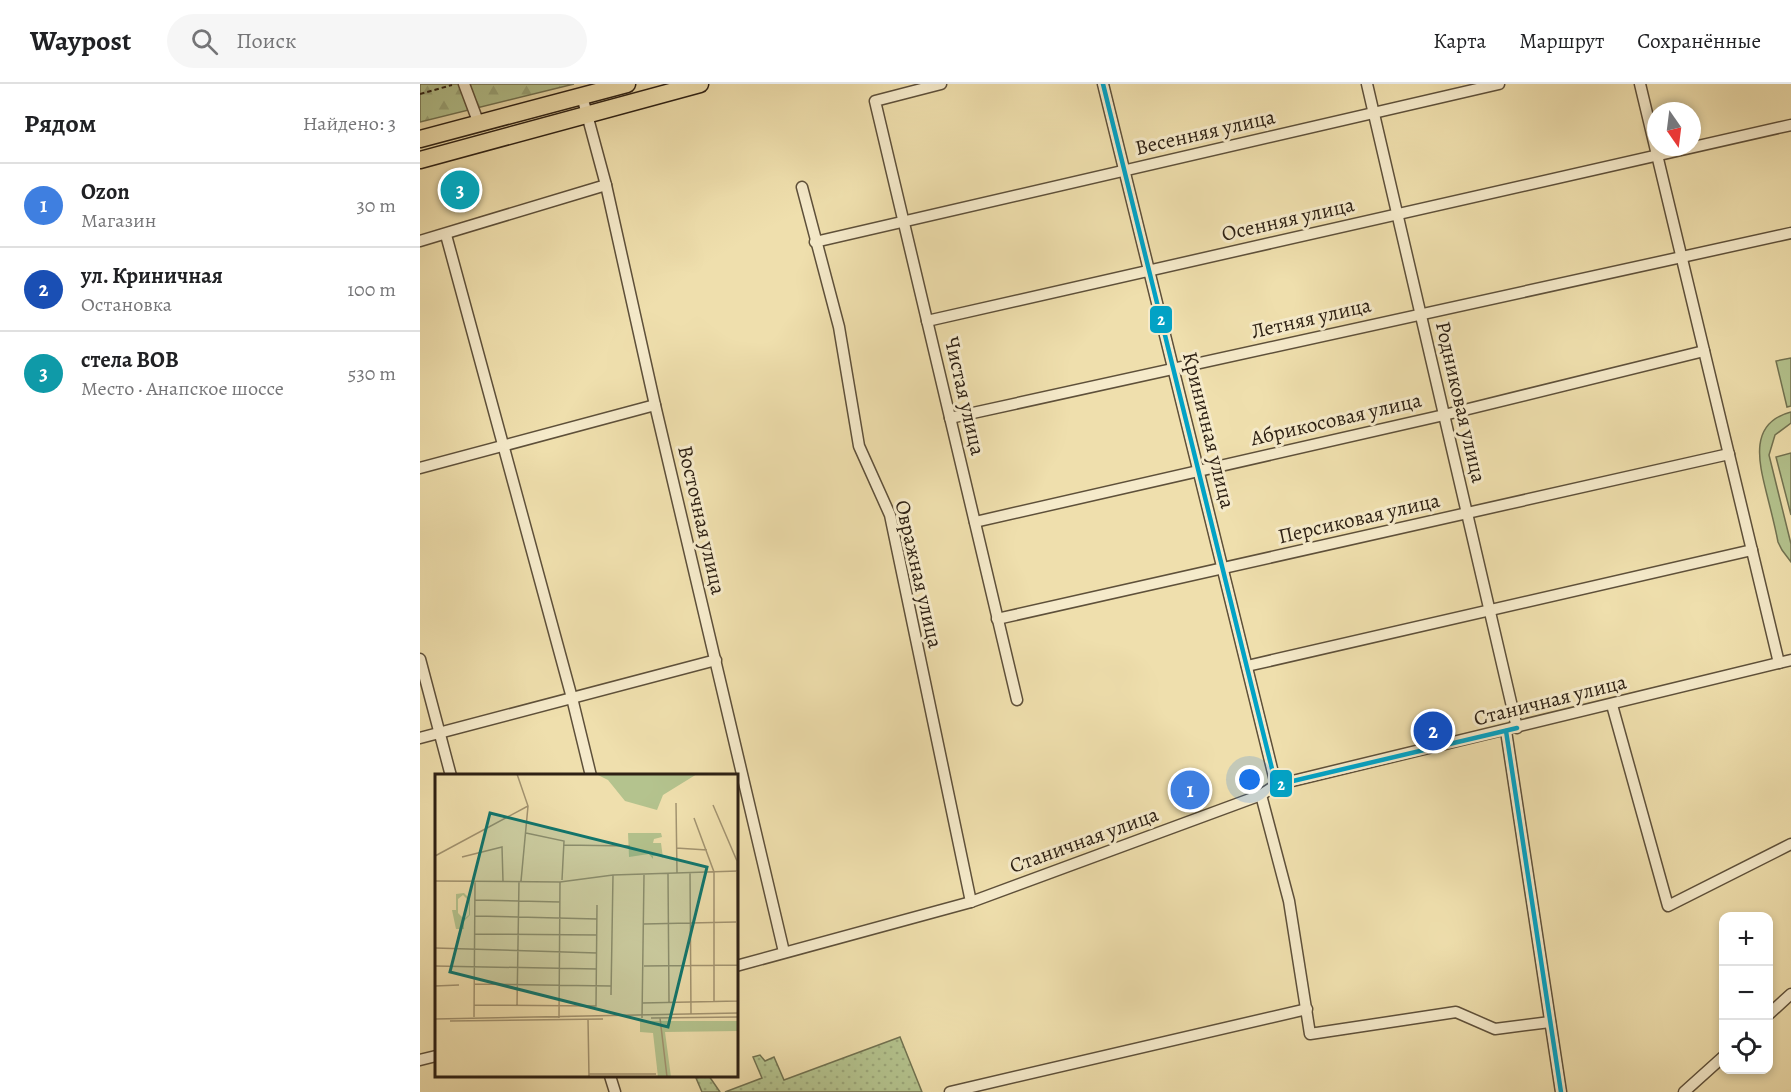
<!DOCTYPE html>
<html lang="ru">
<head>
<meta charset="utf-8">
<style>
	:root { --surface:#fff; --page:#f6f6f6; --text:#202124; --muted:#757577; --line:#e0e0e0; --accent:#8f2418 }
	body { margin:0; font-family:Alegreya,serif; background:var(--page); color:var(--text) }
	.controls { position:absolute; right:18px; bottom:18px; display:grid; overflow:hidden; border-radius:12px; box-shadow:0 3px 9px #0003 }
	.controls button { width:54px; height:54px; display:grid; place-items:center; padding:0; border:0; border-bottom:2px solid var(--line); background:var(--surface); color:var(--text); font:30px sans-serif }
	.compass { position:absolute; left:1227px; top:18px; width:54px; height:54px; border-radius:50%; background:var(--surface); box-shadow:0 3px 9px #0003; rotate:166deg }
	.you { position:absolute; left:830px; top:696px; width:21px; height:21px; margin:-15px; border:4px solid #fff; border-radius:50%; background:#1a73e8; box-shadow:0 0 0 9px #1a73e833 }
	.badge { display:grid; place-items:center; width:39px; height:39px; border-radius:50%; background:var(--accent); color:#fff; font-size:20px; font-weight:700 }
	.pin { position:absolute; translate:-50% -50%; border:3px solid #fff; box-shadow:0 2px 6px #0006 }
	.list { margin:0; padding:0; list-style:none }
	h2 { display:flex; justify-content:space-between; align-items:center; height:78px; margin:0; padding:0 24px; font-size:26px }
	h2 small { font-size:20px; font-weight:400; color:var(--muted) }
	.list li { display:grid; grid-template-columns:39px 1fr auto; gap:18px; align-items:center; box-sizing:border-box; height:84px; padding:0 24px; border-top:2px solid var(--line) }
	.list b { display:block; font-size:22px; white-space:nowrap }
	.list p { margin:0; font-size:20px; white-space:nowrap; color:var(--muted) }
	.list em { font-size:20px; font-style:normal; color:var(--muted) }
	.icon { flex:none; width:33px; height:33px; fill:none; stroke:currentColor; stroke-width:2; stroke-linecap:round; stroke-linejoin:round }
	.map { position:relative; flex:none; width:1371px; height:1008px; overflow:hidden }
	header { display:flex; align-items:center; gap:36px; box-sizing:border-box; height:84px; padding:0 30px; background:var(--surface); border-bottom:2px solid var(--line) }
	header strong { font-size:28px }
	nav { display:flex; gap:33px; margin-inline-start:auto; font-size:21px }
	.search { width:420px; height:54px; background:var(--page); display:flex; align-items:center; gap:15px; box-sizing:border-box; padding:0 21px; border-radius:33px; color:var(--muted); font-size:22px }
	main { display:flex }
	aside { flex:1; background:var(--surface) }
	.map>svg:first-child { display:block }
	.grass { fill:url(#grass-dots); stroke:#717251; stroke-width:1.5 }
	.forest { fill:url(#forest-firs); stroke:#717251; stroke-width:1.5 }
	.pitch { fill:#b4c38e; stroke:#717251; stroke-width:1.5 }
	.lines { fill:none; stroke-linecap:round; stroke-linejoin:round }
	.street-casing { stroke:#5e503a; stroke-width:13 }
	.primary-casing { stroke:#2e2114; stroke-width:19 }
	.path { stroke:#2e2114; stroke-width:2; stroke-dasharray:4.5 3; stroke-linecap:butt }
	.street { stroke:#f5eaca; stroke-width:10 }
	.primary { stroke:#efdfad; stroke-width:16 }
	.bus-1-casing { stroke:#f5eaca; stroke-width:9 }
	.bus-1 { stroke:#02a2c5; stroke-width:4.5 }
	.labels { text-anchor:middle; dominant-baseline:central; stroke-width:6; stroke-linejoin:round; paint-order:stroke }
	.street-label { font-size:21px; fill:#2e2114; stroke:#f5eaca }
	.inset-road { fill:none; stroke:#a29370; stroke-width:1.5 }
	.view { fill:#0f766e; fill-opacity:0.15; stroke:#0f766e; stroke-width:3 }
	.inset-edge { fill:none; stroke:#2e2114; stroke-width:3 }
	.line-badge { stroke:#f5eaca; stroke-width:2 }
	.badge-label { font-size:16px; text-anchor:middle; font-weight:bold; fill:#fff }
</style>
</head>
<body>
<header>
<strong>Waypost</strong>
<div class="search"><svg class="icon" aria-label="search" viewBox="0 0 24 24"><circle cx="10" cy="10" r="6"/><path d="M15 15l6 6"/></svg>Поиск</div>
<nav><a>Карта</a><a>Маршрут</a><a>Сохранённые</a></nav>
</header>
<main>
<aside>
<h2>Рядом<small>Найдено: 3</small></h2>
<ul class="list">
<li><span class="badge" style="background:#3f7fe0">1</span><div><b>Ozon</b><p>Магазин</p></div><em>30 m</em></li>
<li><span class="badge" style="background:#1a4fb4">2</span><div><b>ул. Криничная</b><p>Остановка</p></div><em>100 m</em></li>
<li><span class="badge" style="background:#0f9aa8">3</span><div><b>стела ВОВ</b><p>Место · Анапское шоссе</p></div><em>530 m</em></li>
</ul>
</aside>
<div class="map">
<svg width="1371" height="1008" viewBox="0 0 1371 1008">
	<defs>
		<pattern id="grass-dots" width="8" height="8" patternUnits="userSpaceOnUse" patternTransform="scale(1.5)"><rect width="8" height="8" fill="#b4c38e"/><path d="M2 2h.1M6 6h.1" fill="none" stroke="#9ba77a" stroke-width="1.8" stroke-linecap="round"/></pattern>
		<pattern id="forest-firs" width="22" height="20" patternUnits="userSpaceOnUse" patternTransform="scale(1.5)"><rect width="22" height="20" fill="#b4c38e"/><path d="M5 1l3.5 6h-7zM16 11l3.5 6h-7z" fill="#9ba77a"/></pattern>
	</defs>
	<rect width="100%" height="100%" fill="#efdfad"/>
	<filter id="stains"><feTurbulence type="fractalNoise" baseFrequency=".00333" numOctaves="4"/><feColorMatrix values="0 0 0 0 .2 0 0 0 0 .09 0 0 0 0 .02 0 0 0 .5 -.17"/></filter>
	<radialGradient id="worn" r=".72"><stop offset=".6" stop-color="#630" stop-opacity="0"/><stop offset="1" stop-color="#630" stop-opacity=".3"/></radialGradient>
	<g class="grass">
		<polygon points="480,953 502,1008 305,1008 342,994 333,973 340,971 345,977 354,973 364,996"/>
		<polygon points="284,992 289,992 300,1008 282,1008 276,994"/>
	</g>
	<polygon class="forest" points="0,0 154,0 0,38"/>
	<g class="pitch">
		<polygon points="1371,274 1371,322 1367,323 1356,277"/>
		<path d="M1371,328V339L1355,351L1349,371L1371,460V478L1362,466L1358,458C1355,442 1351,427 1347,411C1339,379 1328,339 1371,328Z"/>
		<polygon points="1371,369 1371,431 1356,373"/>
	</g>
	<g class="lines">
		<defs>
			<g id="street">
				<polyline points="44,0 59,40"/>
				<polyline points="521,0 455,17 597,616"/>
				<polyline points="683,0 856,701"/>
				<polyline points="947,0 1097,644"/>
				<polyline points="1220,0 1359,579"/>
				<polyline points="162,12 186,101 235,321 364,868"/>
				<polyline points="382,103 419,243 439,362 470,431 551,818"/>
				<polyline points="26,151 152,614 171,692"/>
				<polyline points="0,157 186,101"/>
				<polyline points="395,158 1079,0"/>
				<polyline points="507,237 1371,41"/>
				<polyline points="530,334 1371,149"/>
				<polyline points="0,384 235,321"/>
				<polyline points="555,438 1024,331 1284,267"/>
				<polyline points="577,535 1309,370"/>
				<polyline points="0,575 31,692"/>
				<polyline points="827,582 1332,466"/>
				<polyline points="1192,621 1248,822 1371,760"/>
				<polyline points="1086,647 1141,1008"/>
				<polyline points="0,654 296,576"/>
				<polyline points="841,711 869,817 890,950 1036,928 1075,945 1130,938"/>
				<polyline points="316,882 551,818 841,711 856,701 1371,576"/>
				<polyline points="1348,931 1371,910"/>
				<polyline points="0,976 16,972"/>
				<polyline points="190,992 195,1008"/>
				<polyline points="530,1008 887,925"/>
				<polyline points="1264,1008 1304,972"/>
			</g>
			<g id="primary">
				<polyline points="0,55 207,0"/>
				<polyline points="0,76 280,0"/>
			</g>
		</defs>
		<use href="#street" class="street-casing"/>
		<use href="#primary" class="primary-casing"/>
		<polyline class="path" points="0,10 32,1"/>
		<use href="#street" class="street"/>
		<use href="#primary" class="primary"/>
		<defs>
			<g id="bus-1">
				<polyline points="683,0 856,701 1097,644"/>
				<polyline points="1086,647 1141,1008"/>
			</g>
		</defs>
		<use href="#bus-1" class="bus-1-casing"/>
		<use href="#bus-1" class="bus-1"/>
	</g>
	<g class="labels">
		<g class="street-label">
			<text transform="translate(785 48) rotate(-13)">Весенняя улица</text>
			<text transform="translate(868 135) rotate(-13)">Осенняя улица</text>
			<text transform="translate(891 234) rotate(-13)">Летняя улица</text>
			<text transform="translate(545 312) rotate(77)">Чистая улица</text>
			<text transform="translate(1041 318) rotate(77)">Родниковая улица</text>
			<text transform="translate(916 335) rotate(-13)">Абрикосовая улица</text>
			<text transform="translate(789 346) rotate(76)">Криничная улица</text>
			<text transform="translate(939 434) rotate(-13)">Персиковая улица</text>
			<text transform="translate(282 436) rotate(77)">Восточная улица</text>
			<text transform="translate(499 490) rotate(77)">Овражная улица</text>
			<text transform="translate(1130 616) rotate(-14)">Станичная улица</text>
			<text transform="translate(664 756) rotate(-20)">Станичная улица</text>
		</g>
	</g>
	<g transform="translate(15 690)">
		<rect width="303" height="303" fill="#efdfad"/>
		<path d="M193,59H226L227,63L219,65L218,69H226L228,84L225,81L218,82V85L214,80L194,83Z" fill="#b4c38e"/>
		<path d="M205,247H303V257L230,258L236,303H223L218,259L205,258Z" fill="#b4c38e"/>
		<path d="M161,0H262L228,21L222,36L190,27L173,6Z" fill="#b4c38e"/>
		<path d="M29,119L35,125V141L29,147V155H21L17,136H21V120ZM28,121L34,127V141L29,145L23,139V125Z" fill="#b4c38e" fill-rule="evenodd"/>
		<path class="inset-road" d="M82,0L93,32L86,107M241,29L242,99M278,31L302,87L303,227M259,44L279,98V227M91,59L129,67L127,106M129,71L195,72M241,74L272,76M0,82L93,32M27,83L67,73L68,107M255,98L256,240M233,100L234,228M0,107L125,108L178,101L303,97M40,126L125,128M40,142L162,145M209,150L301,148M40,160L162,161M0,174L162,179M0,192L162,195M209,192L303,191M39,210L176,212M0,212L24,211M176,221L178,101M207,229L303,227M39,231L161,232L162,131M82,232L84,107M39,243L40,107M124,244L125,108M207,244L209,101M216,244L303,243M225,244L232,303M0,245L303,239M153,245L154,303M15,247L168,245M154,300H221"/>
		<path class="view" d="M55,39L272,93L233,253L15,198Z"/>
		<rect width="303" height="303" class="inset-edge"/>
	</g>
	<g class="line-badge">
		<rect x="729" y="221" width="24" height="29" rx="6" fill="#02a2c5"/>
		<rect x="849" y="685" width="24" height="29" rx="6" fill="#02a2c5"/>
	</g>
	<g class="badge-label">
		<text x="741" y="241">2</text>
		<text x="861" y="706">2</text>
	</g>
	<rect width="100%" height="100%" filter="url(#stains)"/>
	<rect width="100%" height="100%" fill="url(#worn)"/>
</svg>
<div class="controls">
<button>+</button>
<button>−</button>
<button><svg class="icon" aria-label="locate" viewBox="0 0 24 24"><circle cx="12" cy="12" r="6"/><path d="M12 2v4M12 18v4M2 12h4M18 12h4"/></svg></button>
</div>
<svg class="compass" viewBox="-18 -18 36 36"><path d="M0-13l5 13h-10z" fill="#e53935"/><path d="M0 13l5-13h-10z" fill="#757577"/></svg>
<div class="you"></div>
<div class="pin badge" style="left:770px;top:706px;background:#3f7fe0">1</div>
<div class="pin badge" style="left:1013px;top:647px;background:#1a4fb4">2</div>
<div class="pin badge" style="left:40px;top:106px;background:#0f9aa8">3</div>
</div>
</main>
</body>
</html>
